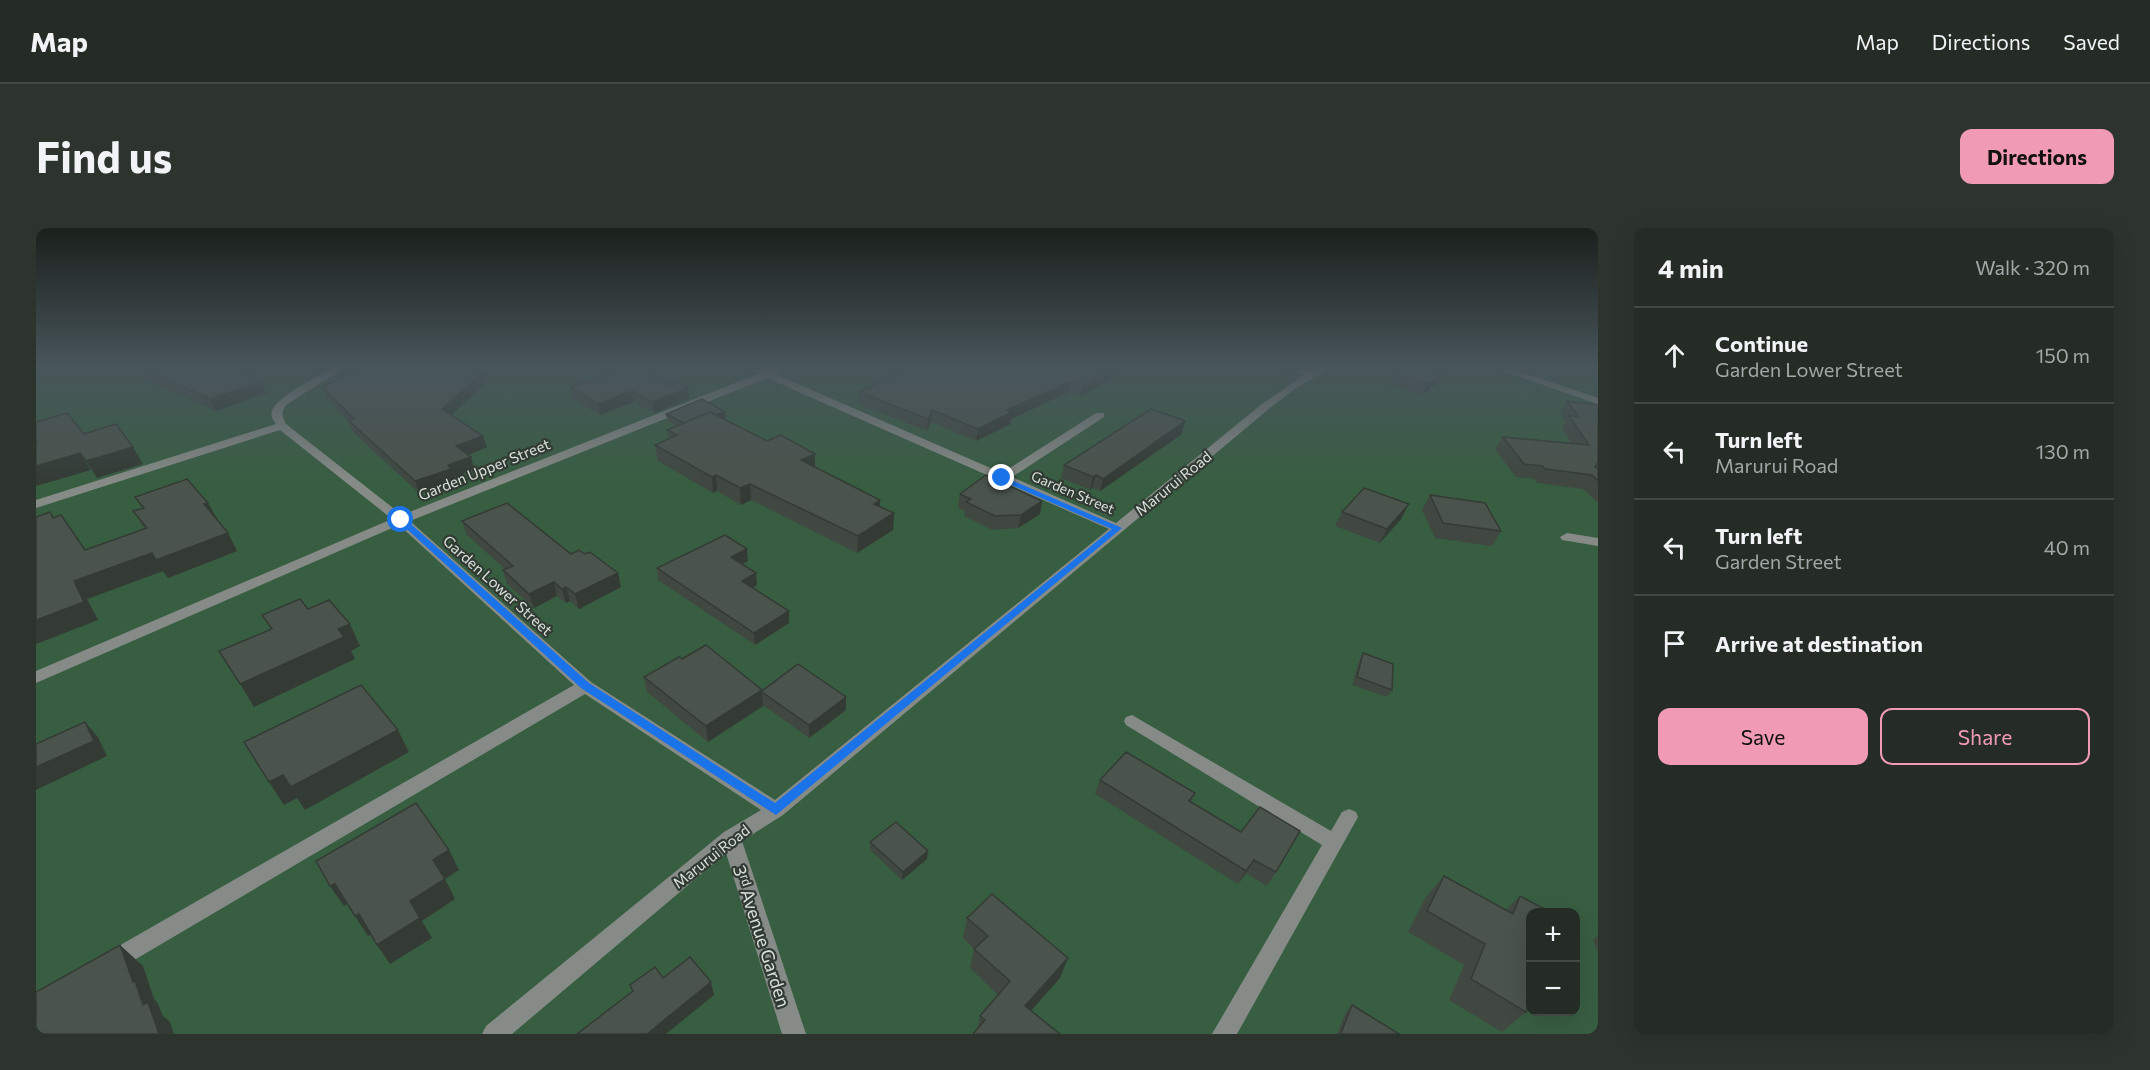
<!DOCTYPE html>
<html lang="en">
<head>
<meta charset="utf-8">
<style>
	:root { --surface:#252c26; --page:#2d342e; --text:#f1f3f6; --muted:#a3a7a7; --line:#424843; --accent:#f19ab3 }
	body { margin:0; font-family:Commissioner,sans-serif; background:var(--page); color:var(--text) }
	.controls { position:absolute; right:18px; bottom:18px; display:grid; overflow:hidden; border-radius:12px; box-shadow:0 6px 24px #0002 }
	.controls button { width:54px; height:54px; display:grid; place-items:center; padding:0; border:0; border-bottom:2px solid var(--line); background:var(--surface); color:var(--text); font:30px sans-serif }
	.stop { position:absolute; width:18px; height:18px; margin:-14px; border:4px solid #1a73e8; border-radius:50%; background:#fff }
	.stop.end { background:#1a73e8; border-color:#fff; box-shadow:0 2px 6px #0008 }
	.list { margin:0; padding:0; list-style:none }
	h2 { display:flex; justify-content:space-between; align-items:center; height:78px; margin:0; padding:0 24px; font-size:26px }
	h2 small { font-size:20px; font-weight:400; color:var(--muted) }
	.list li { display:grid; grid-template-columns:39px 1fr auto; gap:18px; align-items:center; box-sizing:border-box; height:96px; padding:0 24px; border-top:2px solid var(--line) }
	.list b { display:block; font-size:22px; white-space:nowrap }
	.list p { margin:0; font-size:20px; white-space:nowrap; color:var(--muted) }
	.list em { font-size:20px; font-style:normal; color:var(--muted) }
	.actions { display:flex; gap:12px; padding:18px 24px }
	.actions a { flex:1; padding:14px 0; border:2px solid var(--accent); border-radius:12px; text-align:center; font-size:21px; color:var(--accent) }
	.actions .main { background:var(--accent); color:#111 }
	.icon { flex:none; width:33px; height:33px; fill:none; stroke:currentColor; stroke-width:2; stroke-linecap:round; stroke-linejoin:round }
	.map { position:relative; flex:none; width:1562px; height:806px; overflow:hidden; border-radius:12px }
	header { display:flex; align-items:center; gap:36px; box-sizing:border-box; height:84px; padding:0 30px; background:var(--surface); border-bottom:2px solid var(--line) }
	header strong { font-size:28px }
	nav { display:flex; gap:33px; margin-inline-start:auto; font-size:21px }
	.intro { display:flex; align-items:center; justify-content:space-between; box-sizing:border-box; height:144px; padding:0 36px }
	h1 { margin:0; font-size:42px }
	.button { padding:15px 27px; border-radius:12px; background:var(--accent); color:#111; font-size:21px; font-weight:700 }
	main { display:flex; gap:36px; padding:0 36px }
	aside { flex:1; background:var(--surface); border-radius:12px; box-shadow:0 6px 24px #0002 }
	.map>svg:first-child { display:block }
	.green { fill:#385e42; fill-rule:evenodd }
	.lines { fill:none; stroke-linecap:round; stroke-linejoin:round }
	.minor { fill:#868b87; fill-rule:evenodd }
	.wall { fill:#404841 }
	.shaded-wall { fill:#343b35 }
	.building { fill:#4a544c; stroke:#343b35; stroke-width:1.5 }
	.route { fill:#1a73e8 }
	.labels { text-anchor:middle; dominant-baseline:central; stroke-width:4.5; stroke-linejoin:round; paint-order:stroke }
	.far-street-label { font-size:14px; fill:#dae0db; stroke:#313b33 }
	.street-label { font-size:15px; fill:#dae0db; stroke:#313b33 }
	.near-street-label { font-size:18px; fill:#dae0db; stroke:#313b33 }
</style>
</head>
<body>
<header>
<strong>Map</strong>
<nav><a>Map</a><a>Directions</a><a>Saved</a></nav>
</header>
<div class="intro"><h1>Find us</h1><a class="button">Directions</a></div>
<main>
<div class="map">
<svg width="1562" height="806" viewBox="0 0 1562 806">
	<rect width="100%" height="100%" fill="#313b33"/>
	<path class="green" d="M0,140H1562V806H0ZM1494,684H1540V784H1494Z"/>
	<g class="lines">
		<g class="minor">
			<path d="M296,140H308L250,177C245,184 246,189 250,196L366,287L722,146L712,140L731,143L751,140L739,146L966,245L1060,185H1068V189L976,249L1080,295L1226,176L1268,147L1248,140H1264L1276,143L1281,140H1294L1260,160L1234,180L747,587L706,613L770,806H746L690,625L476,806H446L450,798L688,604L725,582L549,466L83,741L75,744L67,741L64,734L67,727L538,457L363,297L0,455V443L356,291L244,202L0,280V272L240,196C237,192 234,188 236,183C240,169 283,148 296,140ZM731,150L1073,301L739,572L555,454L374,293Z"/>
			<polygon points="1458,140 1473,140 1562,170 1562,176"/>
			<polygon points="1531,305 1562,310 1562,318 1526,312 1524,309"/>
			<polygon points="1096,487 1295,603 1306,584 1313,581 1320,584 1322,589 1201,806 1176,806 1286,617 1090,497 1088,493 1090,489"/>
		</g>
	</g>
	<g class="wall">
		<polygon points="103,140 201,140 225,154 230,165 180,183 109,151"/>
		<polygon points="876,140 1093,140 1045,168 1033,164 975,191 975,196 940,213 895,194 891,203 823,176 823,164"/>
		<polygon points="1368,140 1418,140 1386,167 1355,157 1360,147"/>
		<polygon points="452,153 415,187 451,219 432,227 435,229 438,241 418,249 419,253 383,265 317,204 312,192 290,170 286,159"/>
		<polygon points="633,157 653,171 618,185 598,174 564,187 537,171 535,160"/>
		<polygon points="1531,173 1562,177 1562,275 1547,261 1501,255 1498,251 1480,249 1459,221 1467,209 1535,215 1526,200 1530,194 1524,185"/>
		<polygon points="689,184 690,190 688,191 731,213 779,226 779,239 844,272 844,278 858,285 857,302 821,325 715,272 705,277 681,263 677,265 622,233 619,217 633,211 631,202 641,198 631,192 630,186"/>
		<polygon points="1146,206 1064,263 1056,260 1054,262 1025,250 1028,237"/>
		<polygon points="924,266 1006,273 1004,286 982,300 956,302 928,288 929,283 922,280"/>
		<polygon points="1394,267 1465,303 1456,318 1399,310 1386,282"/>
		<polygon points="99,269 172,275 181,292 201,323 132,350 127,343 51,371 62,392 0,416 14,284 18,290 49,322 109,301 97,283 106,280"/>
		<polygon points="1373,276 1365,291 1344,315 1299,298 1306,284"/>
		<polygon points="426,293 535,326 585,359 543,381 534,373 530,375 521,368 498,380 471,356 467,342 469,341 431,307"/>
		<polygon points="712,333 706,336 720,345 721,357 717,360 753,395 719,417 622,352 621,340"/>
		<polygon points="1327,425 1356,462 1351,469 1316,457 1323,433"/>
		<polygon points="646,431 726,462 810,482 773,510 727,477 727,478 672,514 611,464 608,449"/>
		<polygon points="1064,552 1159,565 1155,574 1240,644 1231,658 1210,645 1202,656 1059,566"/>
		<polygon points="834,614 891,631 866,652 834,622"/>
		<polygon points="1408,648 1470,682 1484,668 1490,784 1466,804 1413,772 1428,737 1372,704 1389,670"/>
		<polygon points="931,690 1024,750 995,783 940,803 944,788 962,767 934,740 938,721 927,710"/>
		<polygon points="1562,707 1562,724 1557,712"/>
		<polygon points="1316,777 1363,806 1301,806 1310,784"/>
	</g>
	<g class="shaded-wall">
		<polygon points="1076,140 1093,140 1045,168 1048,157"/>
		<polygon points="1411,140 1418,140 1386,167 1392,156"/>
		<polygon points="449,142 452,153 409,193 406,181"/>
		<polygon points="1036,153 1033,164 975,191 975,196 940,213 942,201 971,182"/>
		<polygon points="225,154 230,165 180,183 174,171"/>
		<polygon points="652,160 653,171 618,185 616,174"/>
		<polygon points="596,163 598,174 564,187 562,176"/>
		<polygon points="896,182 895,194 891,203 892,191"/>
		<polygon points="689,184 690,190 654,205 653,198"/>
		<polygon points="1149,193 1146,206 1064,263 1067,251"/>
		<polygon points="447,208 451,219 424,230 420,218"/>
		<polygon points="97,219 107,236 61,250 50,233"/>
		<polygon points="44,225 55,242 0,258 0,238"/>
		<polygon points="779,226 779,241 765,232"/>
		<polygon points="435,229 438,241 418,249 419,253 383,265 379,253 412,237"/>
		<polygon points="680,247 681,263 677,265 676,249"/>
		<polygon points="1060,247 1056,260 1054,262 1057,249"/>
		<polygon points="714,256 715,272 705,277 704,260"/>
		<polygon points="844,272 843,289 838,276"/>
		<polygon points="1006,273 1004,286 982,300 985,287"/>
		<polygon points="172,275 182,292 178,293 168,276"/>
		<polygon points="1373,276 1365,291 1344,315 1351,301"/>
		<polygon points="858,285 857,302 821,325 822,308"/>
		<polygon points="192,305 201,323 132,350 127,343 51,371 62,392 0,416 0,392 38,353 116,325"/>
		<polygon points="711,321 712,333 696,342 695,329"/>
		<polygon points="582,345 585,359 543,381 539,366"/>
		<polygon points="720,345 721,357 707,365 706,353"/>
		<polygon points="518,354 521,368 498,380 493,366"/>
		<polygon points="530,359 534,373 530,375 526,361"/>
		<polygon points="753,383 753,395 719,417 718,405"/>
		<polygon points="314,396 324,418 315,423 319,431 218,479 204,456 302,401"/>
		<polygon points="726,462 727,478 672,514 670,498"/>
		<polygon points="810,469 810,482 773,510 773,497"/>
		<polygon points="49,494 62,509 71,528 0,562 0,539"/>
		<polygon points="362,502 373,524 269,582 261,570 248,577 233,554 247,547"/>
		<polygon points="413,622 423,642 409,651 419,671 386,693 396,710 354,736 341,717 374,673 397,632"/>
		<polygon points="892,623 891,631 866,652 867,644"/>
		<polygon points="1218,632 1210,645 1202,656 1210,643"/>
		<polygon points="299,656 312,675 308,678 294,658"/>
		<polygon points="323,686 336,705 332,708 319,688"/>
		<polygon points="84,717 107,738 118,771 121,774 127,788 134,794 138,806 123,806 97,754"/>
		<polygon points="1032,730 1024,750 982,797 989,778"/>
		<polygon points="675,754 678,767 630,806 611,806"/>
	</g>
	<g class="building">
		<polygon points="104,140 201,140 225,154 174,171"/>
		<polygon points="333,140 446,140 449,142 406,181 447,208 420,218 435,229 412,237 415,241 379,253 312,192 318,191 286,159 308,148"/>
		<polygon points="587,140 601,140 633,157 640,154 652,160 616,174 596,163 562,176 535,160"/>
		<polygon points="876,140 1076,140 1048,157 1036,153 971,182 976,184 942,201 896,182 892,191 823,164"/>
		<polygon points="1368,140 1411,140 1392,156 1360,147"/>
		<polygon points="666,171 689,184 680,187 674,184 648,195 630,186"/>
		<polygon points="1531,173 1562,177 1562,234 1559,239 1562,240 1562,253 1556,247 1509,241 1506,238 1488,236 1467,209 1553,217 1533,188 1543,189"/>
		<polygon points="1115,181 1149,193 1067,251 1060,247 1057,249 1028,237"/>
		<polygon points="674,184 731,213 745,207 779,226 765,232 844,272 838,276 858,285 822,308 714,256 704,260 680,247 676,249 619,217 641,207 631,202"/>
		<polygon points="31,185 48,206 80,196 97,219 50,233 44,225 0,238 0,214 1,213 0,211 0,194"/>
		<polygon points="950,247 1006,273 985,287 959,288 930,274 935,271 924,266"/>
		<polygon points="151,251 172,275 168,276 192,305 120,332 116,325 38,353 48,374 0,392 0,289 14,284 17,290 25,287 49,322 111,300 97,283 108,280 99,269"/>
		<polygon points="1328,260 1373,276 1351,301 1306,284"/>
		<polygon points="1394,267 1449,275 1465,303 1407,295"/>
		<polygon points="471,275 535,326 543,322 549,326 554,324 582,345 539,366 530,359 526,361 518,354 493,366 467,342 477,338 426,293"/>
		<polygon points="689,307 711,321 695,329 720,345 706,353 753,383 718,405 621,340"/>
		<polygon points="264,371 272,381 293,372 314,396 302,401 308,409 204,456 183,423 236,401 226,387"/>
		<polygon points="670,417 726,462 670,498 608,449 643,429 646,431"/>
		<polygon points="1327,425 1357,436 1356,462 1321,449"/>
		<polygon points="762,436 810,469 773,497 726,464 726,462 726,463"/>
		<polygon points="325,457 362,502 255,559 247,547 233,554 208,514"/>
		<polygon points="49,494 58,513 0,539 0,516"/>
		<polygon points="1090,524 1159,565 1153,573 1205,604 1224,579 1264,603 1240,644 1218,632 1210,643 1064,552"/>
		<polygon points="380,575 413,622 397,632 409,651 374,673 384,690 341,717 323,686 319,688 299,656 294,658 280,633"/>
		<polygon points="860,594 892,623 867,644 834,614"/>
		<polygon points="1408,648 1477,686 1484,668 1514,684 1494,684 1494,771 1490,784 1435,751 1449,716 1391,683"/>
		<polygon points="956,666 1032,730 989,778 1024,806 937,806 949,792 944,788 974,753 938,721 952,708 931,690"/>
		<polygon points="84,717 97,754 99,753 107,777 112,774 123,806 0,806 0,764"/>
		<polygon points="654,729 675,754 611,806 541,806 597,763 594,757 619,739 627,750"/>
		<polygon points="1316,777 1363,806 1306,806 1305,805"/>
	</g>
	<linearGradient id="sky" x2="0" y2="1"><stop stop-color="#1b201c"/><stop offset="0.55" stop-color="#48555b"/><stop offset="1" stop-color="#48555b" stop-opacity="0"/></linearGradient>
	<rect width="1562" height="253" fill="url(#sky)"/>
	<polygon class="route" points="966,248 1086,300 740,587 545,460 361,292 368,290 553,455 739,575 1076,301 964,252 963,250"/>
	<g class="labels">
		<g class="far-street-label">
			<text transform="translate(1037 264) rotate(23)">Garden Street</text>
		</g>
		<g class="street-label">
			<text transform="translate(448 241) rotate(-22)">Garden Upper Street</text>
			<text transform="translate(1137 255) rotate(-39)">Marurui Road</text>
			<text transform="translate(462 357) rotate(42)">Garden Lower Street</text>
			<text transform="translate(675 628) rotate(-38)">Marurui Road</text>
		</g>
		<g class="near-street-label">
			<text transform="translate(726 708) rotate(72)">3ʳᵈ Avenue Garden</text>
		</g>
	</g>
</svg>
<div class="controls">
<button>+</button>
<button>−</button>
</div>
<div class="stop" style="left:365px;top:292px"></div>
<div class="stop end" style="left:966px;top:250px"></div>
</div>
<aside>
<h2>4 min<small>Walk · 320 m</small></h2>
<ul class="list">
<li><svg class="icon" aria-label="ahead" viewBox="0 0 24 24"><path d="M12 20V5M6 11l6-6 6 6"/></svg><div><b>Continue</b><p>Garden Lower Street</p></div><em>150 m</em></li>
<li><svg class="icon" aria-label="left" viewBox="0 0 24 24"><path d="M17 20v-9H6M10 6l-5 5 5 5"/></svg><div><b>Turn left</b><p>Marurui Road</p></div><em>130 m</em></li>
<li><svg class="icon" aria-label="left" viewBox="0 0 24 24"><path d="M17 20v-9H6M10 6l-5 5 5 5"/></svg><div><b>Turn left</b><p>Garden Street</p></div><em>40 m</em></li>
<li><svg class="icon" aria-label="arrive" viewBox="0 0 24 24"><path d="M6 21V4h12l-3 4 3 4H6"/></svg><div><b>Arrive at destination</b></div></li>
</ul>
<div class="actions"><a class="main">Save</a><a>Share</a></div>
</aside>
</main>
</body>
</html>
